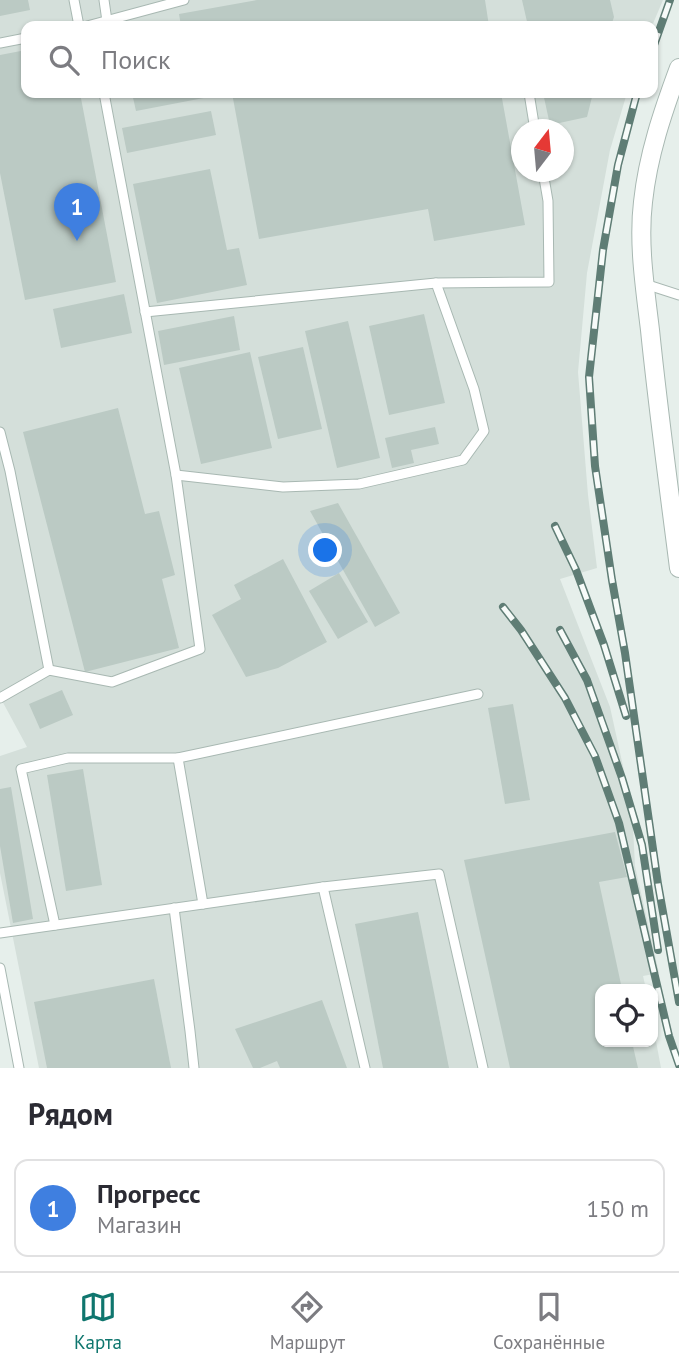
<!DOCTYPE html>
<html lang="ru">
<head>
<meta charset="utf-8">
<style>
	:root { --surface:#fff; --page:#f2f2f3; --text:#2b2b33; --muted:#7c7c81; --line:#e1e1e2; --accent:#0f766e }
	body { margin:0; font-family:"PT Sans",sans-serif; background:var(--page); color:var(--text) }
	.controls { position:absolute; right:21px; bottom:21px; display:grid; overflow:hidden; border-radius:14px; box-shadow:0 2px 5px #0004 }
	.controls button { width:63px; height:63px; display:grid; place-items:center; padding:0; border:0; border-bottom:2px solid var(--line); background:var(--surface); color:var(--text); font:35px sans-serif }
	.compass { position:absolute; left:511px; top:119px; width:63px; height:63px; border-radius:50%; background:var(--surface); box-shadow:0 2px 5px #0004; rotate:16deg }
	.you { position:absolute; left:326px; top:551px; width:24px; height:24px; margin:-18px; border:5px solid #fff; border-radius:50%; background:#1a73e8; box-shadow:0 0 0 10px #1a73e833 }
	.badge { display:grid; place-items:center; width:46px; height:46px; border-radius:50%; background:var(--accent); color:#fff; font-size:23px; font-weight:700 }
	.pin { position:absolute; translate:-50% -58px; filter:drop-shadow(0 2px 4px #0008) }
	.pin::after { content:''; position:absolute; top:37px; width:24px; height:21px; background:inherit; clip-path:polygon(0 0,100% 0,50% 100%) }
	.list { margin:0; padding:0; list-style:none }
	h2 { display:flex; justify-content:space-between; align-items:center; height:91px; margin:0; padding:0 28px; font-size:30px }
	h2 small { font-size:23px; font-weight:400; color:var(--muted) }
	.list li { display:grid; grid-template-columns:46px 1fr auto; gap:21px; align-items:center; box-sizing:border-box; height:98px; margin:0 14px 14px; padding:0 14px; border:2px solid var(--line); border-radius:14px }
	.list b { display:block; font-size:26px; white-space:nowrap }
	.list p { margin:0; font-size:23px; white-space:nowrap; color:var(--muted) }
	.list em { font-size:23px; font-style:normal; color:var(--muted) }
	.icon { flex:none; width:38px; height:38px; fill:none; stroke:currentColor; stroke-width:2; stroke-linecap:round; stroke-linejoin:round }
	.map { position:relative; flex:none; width:679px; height:1068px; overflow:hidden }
	.search { position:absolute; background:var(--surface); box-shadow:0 2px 5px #0004; left:21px; right:21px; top:21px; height:77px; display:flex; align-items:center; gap:18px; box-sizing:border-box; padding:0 24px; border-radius:14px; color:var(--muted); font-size:26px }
	.sheet { height:203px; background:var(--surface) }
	nav { display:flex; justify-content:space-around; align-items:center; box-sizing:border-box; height:98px; border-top:2px solid var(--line); background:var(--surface); font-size:19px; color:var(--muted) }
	nav a { display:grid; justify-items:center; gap:4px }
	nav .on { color:var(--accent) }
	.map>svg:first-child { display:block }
	.built { fill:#d4dfda; fill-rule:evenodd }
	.building { fill:#bbcac4 }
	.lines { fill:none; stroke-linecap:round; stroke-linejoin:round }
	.service-casing { stroke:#a8b8b2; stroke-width:11 }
	.minor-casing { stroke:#a8b8b2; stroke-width:20 }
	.service { stroke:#fff; stroke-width:9 }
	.minor { stroke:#fff; stroke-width:18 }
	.rail-casing { stroke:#5f7d75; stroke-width:8 }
	.rail { stroke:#f7fbf9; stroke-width:5; stroke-dasharray:16; stroke-linecap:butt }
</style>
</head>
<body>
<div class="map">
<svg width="679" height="1068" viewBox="0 0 679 1068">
	<rect width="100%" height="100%" fill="#e6efeb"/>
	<path class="built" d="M0,0H663L652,26H26V93H627L610,150L587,273L578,372L588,495L597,568L560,579L610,707L632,807L635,866L659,973L643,976L646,989H600V1042H653V1025L661,1068H39L0,873V756L27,747L0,697ZM522,130H564V172H522Z"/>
	<g class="building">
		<polygon points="0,0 28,0 30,10 0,16"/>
		<polygon points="257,0 485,0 489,26 181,26 179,14"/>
		<polygon points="522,0 610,0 614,17 611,26 528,26"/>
		<polygon points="26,50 26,93 80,93 116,282 25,300 0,173 0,55"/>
		<polygon points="132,93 213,93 214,96 136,111"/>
		<polygon points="232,93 501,93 525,225 434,241 428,209 259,239"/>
		<polygon points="543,93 593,93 587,117 550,125"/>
		<polygon points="211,111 216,135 127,153 122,128"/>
		<polygon points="210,169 227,250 239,248 247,285 157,303 133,184"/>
		<polygon points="124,294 132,333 61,348 53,309"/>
		<polygon points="424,314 445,403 389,415 369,326"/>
		<polygon points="234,316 240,350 164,365 158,331"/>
		<polygon points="348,321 380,458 337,468 305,331"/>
		<polygon points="303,347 322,429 278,439 258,357"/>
		<polygon points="250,352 272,448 201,464 179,368"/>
		<polygon points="118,408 145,514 159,511 175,575 162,579 179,648 85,672 23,432"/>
		<polygon points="435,427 439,444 411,450 414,463 392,468 385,438"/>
		<polygon points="338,503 400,613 375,627 310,511"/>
		<polygon points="283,559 327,642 278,668 246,677 212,615 241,599 234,585"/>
		<polygon points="339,573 368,622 338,639 309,591"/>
		<polygon points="62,690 73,715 40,729 29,704"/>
		<polygon points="513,704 530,800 505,804 488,708"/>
		<polygon points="83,769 102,885 66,891 47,775"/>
		<polygon points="11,787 33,919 13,923 0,846 0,789"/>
		<polygon points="615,832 627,877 599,882 622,989 600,989 600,1042 632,1042 638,1068 510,1068 464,860"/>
		<polygon points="418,912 449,1068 383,1068 355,924"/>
		<polygon points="154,979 171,1068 47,1068 34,1002"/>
		<polygon points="322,1000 347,1068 280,1068 277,1061 260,1068 253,1068 235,1029"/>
	</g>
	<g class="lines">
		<defs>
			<g id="service">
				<polyline points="74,0 79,26"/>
				<polyline points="104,0 107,21"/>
				<polyline points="87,26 184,0"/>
				<polyline points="0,43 26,38"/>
				<polyline points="529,93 535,130"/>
				<polyline points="645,284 679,295"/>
				<polyline points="145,312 436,283 549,282 548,201 543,172"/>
				<polyline points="0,432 10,471 49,670 0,698"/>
				<polyline points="176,475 283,487 359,484 463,460 484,431 474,389 436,283"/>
				<polyline points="49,670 112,682 200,649 176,475 104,93"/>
				<polyline points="203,904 178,758 478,694"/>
				<polyline points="174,908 190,1031 194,1068"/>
				<polyline points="55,925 21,769 68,758 178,758"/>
				<polyline points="0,933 323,887"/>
				<polyline points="0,968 19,1068"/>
				<polyline points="365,1068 323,887 439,874 483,1068"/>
			</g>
			<path id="minor" d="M679,68C663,111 648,155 643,202C638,243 645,288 650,330C658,409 669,489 679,568"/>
		</defs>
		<use href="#service" class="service-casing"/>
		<use href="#minor" class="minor-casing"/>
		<use href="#service" class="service"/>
		<use href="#minor" class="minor"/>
		<defs>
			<g id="rail">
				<polyline points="653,48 670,0"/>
				<polyline points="637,93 618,165 603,250 589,377 595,466 612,580 625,653 658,884 679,1002"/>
				<polyline points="555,526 576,570 604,645 626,716"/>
				<polyline points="503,607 521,630 565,698 595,756 619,823 669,1036 679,1065"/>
				<polyline points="560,630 587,680 622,778 642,845 658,950"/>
			</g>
		</defs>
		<use href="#rail" class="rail-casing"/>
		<use href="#rail" class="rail"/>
	</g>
</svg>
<div class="controls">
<button><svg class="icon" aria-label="locate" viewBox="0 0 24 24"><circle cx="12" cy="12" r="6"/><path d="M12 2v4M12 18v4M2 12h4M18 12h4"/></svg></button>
</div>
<svg class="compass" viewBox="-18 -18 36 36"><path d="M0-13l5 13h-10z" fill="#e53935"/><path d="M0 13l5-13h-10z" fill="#7c7c81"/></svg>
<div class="you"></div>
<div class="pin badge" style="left:77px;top:241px;background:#3f7fe0">1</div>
<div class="search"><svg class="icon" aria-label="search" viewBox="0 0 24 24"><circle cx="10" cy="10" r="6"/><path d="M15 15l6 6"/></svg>Поиск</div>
</div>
<section class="sheet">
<h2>Рядом<small></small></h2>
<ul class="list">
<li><span class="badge" style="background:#3f7fe0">1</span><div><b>Прогресс</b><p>Магазин</p></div><em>150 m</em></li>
</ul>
</section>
<nav>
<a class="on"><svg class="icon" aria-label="map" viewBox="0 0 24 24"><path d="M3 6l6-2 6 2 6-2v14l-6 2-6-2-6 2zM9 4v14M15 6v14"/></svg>Карта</a>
<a><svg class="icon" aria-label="directions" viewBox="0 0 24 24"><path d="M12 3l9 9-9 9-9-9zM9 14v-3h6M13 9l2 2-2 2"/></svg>Маршрут</a>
<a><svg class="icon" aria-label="saved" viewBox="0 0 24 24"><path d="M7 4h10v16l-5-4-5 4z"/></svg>Сохранённые</a>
</nav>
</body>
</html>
